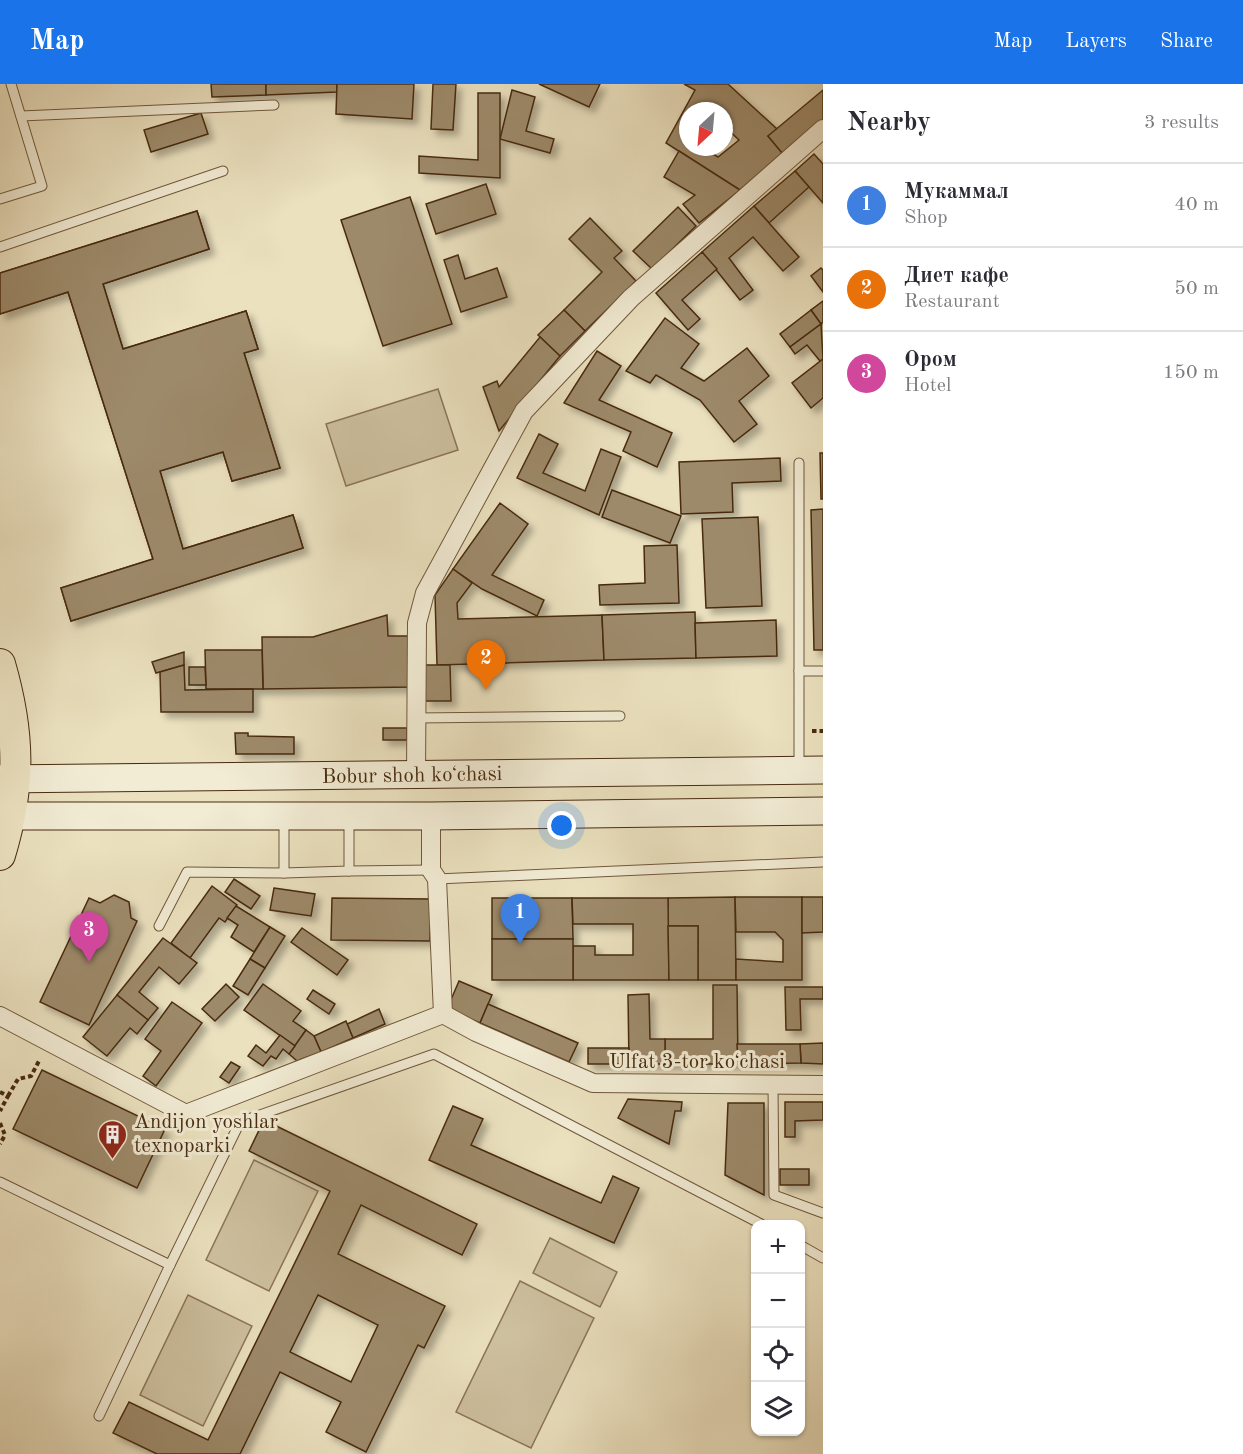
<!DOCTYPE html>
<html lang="en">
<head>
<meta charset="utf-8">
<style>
	:root { --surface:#fff; --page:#f7f7f7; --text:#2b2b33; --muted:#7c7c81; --line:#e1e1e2; --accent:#1a73e8 }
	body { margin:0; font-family:"Old Standard TT",serif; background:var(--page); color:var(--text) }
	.controls { position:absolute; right:18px; bottom:18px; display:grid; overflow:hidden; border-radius:12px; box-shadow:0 2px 4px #0004 }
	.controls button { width:54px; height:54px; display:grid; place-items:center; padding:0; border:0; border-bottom:2px solid var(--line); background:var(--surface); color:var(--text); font:30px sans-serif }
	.compass { position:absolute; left:679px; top:18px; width:54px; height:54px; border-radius:50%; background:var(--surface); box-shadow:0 2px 4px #0004; rotate:206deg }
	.you { position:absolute; left:562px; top:742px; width:21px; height:21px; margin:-15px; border:4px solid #fff; border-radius:50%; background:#1a73e8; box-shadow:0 0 0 9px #1a73e833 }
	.badge { display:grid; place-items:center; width:39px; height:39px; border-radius:50%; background:var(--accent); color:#fff; font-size:20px; font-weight:700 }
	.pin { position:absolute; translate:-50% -50px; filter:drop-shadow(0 2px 3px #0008) }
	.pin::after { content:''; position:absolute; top:32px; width:21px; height:18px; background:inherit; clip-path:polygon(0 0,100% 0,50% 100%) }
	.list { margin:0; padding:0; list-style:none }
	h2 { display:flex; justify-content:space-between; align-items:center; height:78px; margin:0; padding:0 24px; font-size:26px }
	h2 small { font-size:20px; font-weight:400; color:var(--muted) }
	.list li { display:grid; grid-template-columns:39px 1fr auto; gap:18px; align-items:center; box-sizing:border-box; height:84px; padding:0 24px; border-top:2px solid var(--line) }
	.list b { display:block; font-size:22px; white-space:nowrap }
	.list p { margin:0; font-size:20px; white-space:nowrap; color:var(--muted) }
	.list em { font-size:20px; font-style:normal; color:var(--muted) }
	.icon { flex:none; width:33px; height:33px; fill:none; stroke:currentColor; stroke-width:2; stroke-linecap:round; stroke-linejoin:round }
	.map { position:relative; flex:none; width:823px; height:1370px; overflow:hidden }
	header { display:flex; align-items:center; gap:36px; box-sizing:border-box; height:84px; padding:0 30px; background:var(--accent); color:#fff }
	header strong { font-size:28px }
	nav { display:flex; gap:33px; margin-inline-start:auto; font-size:21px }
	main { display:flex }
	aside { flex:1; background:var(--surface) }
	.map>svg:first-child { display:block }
	.green { fill:#cfc2a1; stroke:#8c7658; stroke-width:1.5 }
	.building { fill:#9d8a6b; stroke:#482b0f; stroke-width:1.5; fill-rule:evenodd; filter:url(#shadow) }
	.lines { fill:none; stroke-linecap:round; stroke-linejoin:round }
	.lane-casing { stroke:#71583b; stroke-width:11 }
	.street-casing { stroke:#71583b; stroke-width:20 }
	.secondary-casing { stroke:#482b0f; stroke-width:29 }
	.primary-casing { stroke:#482b0f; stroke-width:32 }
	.path { stroke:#482b0f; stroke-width:4; stroke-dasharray:4.5 3; stroke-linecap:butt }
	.lane { stroke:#f2ecd5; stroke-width:9 }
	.street { stroke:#f2ecd5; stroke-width:18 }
	.secondary { stroke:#f2ecd5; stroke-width:27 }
	.primary { stroke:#ebe1bf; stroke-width:30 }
	.labels { text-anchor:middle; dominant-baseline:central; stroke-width:6; stroke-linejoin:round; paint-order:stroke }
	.street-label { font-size:21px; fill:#482b0f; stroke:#f2ecd5 }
	.poi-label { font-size:21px; fill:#482b0f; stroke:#f2ecd5; text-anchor:start }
</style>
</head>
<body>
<header>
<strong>Map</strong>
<nav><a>Map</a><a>Layers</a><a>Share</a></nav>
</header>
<main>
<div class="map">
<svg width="823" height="1370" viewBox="0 0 823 1370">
	<defs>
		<filter id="shadow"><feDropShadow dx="5.5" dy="5.5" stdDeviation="3" flood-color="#0004"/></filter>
	</defs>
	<rect width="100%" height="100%" fill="#ebe1bf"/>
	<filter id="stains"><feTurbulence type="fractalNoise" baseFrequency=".00333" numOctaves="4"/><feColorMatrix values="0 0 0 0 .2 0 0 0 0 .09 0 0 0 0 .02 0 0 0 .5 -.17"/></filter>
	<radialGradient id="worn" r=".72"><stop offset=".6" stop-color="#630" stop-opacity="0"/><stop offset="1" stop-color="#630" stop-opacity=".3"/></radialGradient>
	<g class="green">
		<polygon points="438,305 458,366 346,402 326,340"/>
		<polygon points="254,1076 318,1107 269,1207 206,1176"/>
		<polygon points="550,1154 617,1188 600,1223 533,1189"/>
		<polygon points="520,1197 594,1234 531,1364 456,1328"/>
		<polygon points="188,1211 252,1242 203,1342 140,1311"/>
	</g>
	<g class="building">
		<polygon points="211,0 266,0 266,11 212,13"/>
		<polygon points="266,0 337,0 337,8 266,11"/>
		<polygon points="337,0 414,0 412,35 336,30"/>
		<polygon points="433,0 456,0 453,46 431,45"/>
		<polygon points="539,0 600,0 589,23"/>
		<path d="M684,0H728L777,45L768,52L783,70L740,106L666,59L695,6ZM706,25L724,27V42L739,56L718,73L702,63H688V27Z"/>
		<polygon points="512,6 535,13 526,47 554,55 550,69 500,55"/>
		<polygon points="823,6 823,36 783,70 768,52"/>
		<polygon points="478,9 500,9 500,94 419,89 419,72 478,76"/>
		<polygon points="201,29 208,50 151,68 144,46"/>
		<polygon points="679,67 740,106 699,139 683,120 695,111 664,93"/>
		<polygon points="814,70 823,80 823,119 795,87"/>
		<polygon points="795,87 809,103 769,139 754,122"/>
		<polygon points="486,100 496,130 436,150 426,120"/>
		<polygon points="410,113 452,240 383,262 341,136"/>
		<polygon points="754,122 799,173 783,187 753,153 729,174 753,206 740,216 702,168"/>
		<polygon points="678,123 696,142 652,185 633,167"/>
		<path d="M197,127L209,165L103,200L123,265L246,227L258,265L244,269L280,384L232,397L223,368L160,387L183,465L293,431L303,464L71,537L61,504L153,475L68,208L0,230V189ZM197,289L212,342L154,359L138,306Z"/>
		<polygon points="197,127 209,165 103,200 123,265 246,227 258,265 244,269 280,384 232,397 223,368 160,387 183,465 293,431 303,464 71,537 61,504 153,475 68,208 0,230 0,189"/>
		<polygon points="590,134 622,167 614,174 636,197 585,247 564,226 602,188 569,155"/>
		<polygon points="702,168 717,185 682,216 700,235 688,246 656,209"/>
		<polygon points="458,171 465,195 497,184 507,213 461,228 444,176"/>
		<polygon points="821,184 823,186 823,208 811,192"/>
		<polygon points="823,217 823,238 821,240 811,226"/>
		<polygon points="564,226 585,247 560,272 538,251"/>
		<polygon points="811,226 821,240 790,263 780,250"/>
		<polygon points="665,234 699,260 681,284 704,297 747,264 769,292 739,317 757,340 734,358 700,316 656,291 650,299 626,287"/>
		<polygon points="821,240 823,275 820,277 807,261 795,270 790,263"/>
		<polygon points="540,253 560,272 499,347 483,303 497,297 499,303"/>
		<polygon points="597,267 621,282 599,316 672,349 657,383 623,367 631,348 564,319"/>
		<polygon points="823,275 823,314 811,324 792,299"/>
		<polygon points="539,350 558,360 543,389 585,407 601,365 621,373 599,431 517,394"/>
		<polygon points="820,369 823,369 823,415 821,415"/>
		<polygon points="780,374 781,397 732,399 733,428 681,430 679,378"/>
		<polygon points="612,406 681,432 670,459 602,433"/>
		<polygon points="500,419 528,440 492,491 544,516 537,532 482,505 453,485"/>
		<polygon points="823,425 823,566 814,566 811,426"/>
		<polygon points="758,433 762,522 706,524 702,435"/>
		<polygon points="677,461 679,519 600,521 599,501 645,499 644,462"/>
		<polygon points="453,485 472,499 457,519 458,535 602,531 604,576 437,581 435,511"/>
		<polygon points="695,528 696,574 604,576 602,531"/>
		<polygon points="387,531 388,552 412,552 412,603 263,605 262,553 313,553"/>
		<polygon points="776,536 777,572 696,574 695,539"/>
		<polygon points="205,566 262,566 263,605 206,605"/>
		<polygon points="184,568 184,581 156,589 152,578"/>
		<polygon points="184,581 185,606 253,605 253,628 161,628 160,588"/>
		<polygon points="424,581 450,581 451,617 425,617"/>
		<polygon points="189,583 205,583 206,601 189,601"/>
		<rect x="383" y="644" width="24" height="12"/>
		<polygon points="235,649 248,649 248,652 294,653 294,670 236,670"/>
		<polygon points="234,795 260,812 251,825 225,808"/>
		<polygon points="212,802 237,821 225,838 219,834 190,874 171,859"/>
		<polygon points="274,804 315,810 311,832 270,826"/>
		<polygon points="114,811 129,818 131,834 137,837 89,941 40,918 89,814 100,819"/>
		<polygon points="735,813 736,896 698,896 698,842 668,842 668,814"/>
		<polygon points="735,813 802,813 802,896 736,896 736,875 783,878 783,856 775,848 736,848"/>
		<polygon points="802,813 823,813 823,848 802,849"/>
		<polygon points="332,814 430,815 430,857 331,856"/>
		<polygon points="492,814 572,814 573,855 492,855"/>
		<polygon points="572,814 668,814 669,896 573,896 573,862 595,862 595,871 633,871 633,840 573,840"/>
		<polygon points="236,822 270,843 254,868 231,853 238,841 227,834"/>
		<polygon points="668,842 698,842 698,896 669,896"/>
		<polygon points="270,843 285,852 265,884 250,875"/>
		<polygon points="302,844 348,876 337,891 291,858"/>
		<polygon points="163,854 197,879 179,900 159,883 139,908 158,924 148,936 117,911"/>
		<rect x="492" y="855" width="81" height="41"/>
		<polygon points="250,875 265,884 248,911 233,902"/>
		<polygon points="459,897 492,911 480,939 447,925"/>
		<polygon points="226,900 239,913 215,937 202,925"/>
		<polygon points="263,900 301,927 293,937 306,946 295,962 244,926"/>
		<polygon points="713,901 737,901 738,980 665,980 665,955 713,955"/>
		<polygon points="785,903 823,903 823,915 800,915 801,946 786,946"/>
		<polygon points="313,906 335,920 329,930 307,915"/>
		<polygon points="649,910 650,955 665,955 665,980 629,980 628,911"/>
		<polygon points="117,911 148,936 137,950 130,944 107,972 83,953"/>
		<polygon points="172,918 202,939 156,1002 143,992 161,967 145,955"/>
		<polygon points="488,920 578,959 569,978 480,939"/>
		<polygon points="379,925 385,940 353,954 347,940"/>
		<polygon points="346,937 353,954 321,968 314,952"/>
		<polygon points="306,946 314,952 321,968 297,977 289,970"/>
		<polygon points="280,951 295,962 289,970 283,965 276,975 271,972 263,982 248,972 256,961 266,969"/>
		<polygon points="823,959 823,980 801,979 800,960"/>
		<polygon points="737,960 800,960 801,979 738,980"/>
		<rect x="588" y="964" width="41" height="16"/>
		<polygon points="231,978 240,983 229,999 220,993"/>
		<polygon points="42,986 165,1045 137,1104 13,1045"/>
		<polygon points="628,1015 682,1018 681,1027 675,1027 669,1060 618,1034"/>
		<polygon points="785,1018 823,1018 823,1036 795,1037 795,1053 785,1053"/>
		<polygon points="728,1019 764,1019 764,1111 725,1091"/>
		<polygon points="453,1022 483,1035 471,1061 601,1119 613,1092 639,1104 614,1159 429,1076"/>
		<path d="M264,1036L477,1140L462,1171L361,1121L338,1170L445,1222L424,1264L418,1261L366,1368L326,1348L341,1318L280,1288L240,1370H157L113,1349L129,1318L208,1356L330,1107L249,1067ZM318,1211L378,1241L351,1298L290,1268Z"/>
		<rect x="780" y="1085" width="29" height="16"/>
	</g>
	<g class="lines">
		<defs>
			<g id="lane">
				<polyline points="21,32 274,21"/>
				<polyline points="0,115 42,102 11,0"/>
				<polyline points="0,163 223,87"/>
				<polyline points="799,379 799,682"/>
				<polyline points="799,587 823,587"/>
				<polyline points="416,634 620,632"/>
				<polyline points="284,734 284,789 349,787"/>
				<polyline points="349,734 349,787 431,786"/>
				<polyline points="437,795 823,778"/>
				<polyline points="159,842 187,788 284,789"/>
				<polyline points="773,1001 774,1111 823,1129"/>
				<polyline points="0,1098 170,1181 240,1038 434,970 761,1140"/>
				<polyline points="800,1161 823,1174"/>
				<polyline points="99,1332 170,1181"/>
			</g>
			<g id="street">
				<polyline points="416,692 417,539 425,509 524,327 631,214 823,45"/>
				<polyline points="431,732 431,786 437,795 443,930"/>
				<polyline points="443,930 476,948 593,999 823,1001"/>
				<polyline points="0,932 186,1030 443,930"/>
			</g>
			<g id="secondary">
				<polyline points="0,695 823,686"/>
				<polyline points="0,732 431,732 823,727"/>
			</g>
			<path id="primary" d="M0,580C20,649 21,702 0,771"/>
		</defs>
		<use href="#lane" class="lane-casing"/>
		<use href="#street" class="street-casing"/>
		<use href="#secondary" class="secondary-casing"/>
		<use href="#primary" class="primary-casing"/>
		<g class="path">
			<polyline points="812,647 823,647"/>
			<polyline points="0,1008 8,1012 0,1027"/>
			<polyline points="8,1012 18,995 31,992 40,975"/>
			<polyline points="0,1039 5,1051 0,1060"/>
		</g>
		<use href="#lane" class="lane"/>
		<use href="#street" class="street"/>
		<use href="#secondary" class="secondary"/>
		<use href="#primary" class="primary"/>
	</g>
	<defs>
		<symbol id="building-pin" viewBox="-11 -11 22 30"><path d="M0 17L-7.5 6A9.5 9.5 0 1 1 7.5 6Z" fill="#8f2418" stroke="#f2ecd5"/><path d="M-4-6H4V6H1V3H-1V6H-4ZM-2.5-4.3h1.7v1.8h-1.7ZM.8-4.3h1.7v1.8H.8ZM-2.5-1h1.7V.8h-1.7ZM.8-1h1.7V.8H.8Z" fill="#fff"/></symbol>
	</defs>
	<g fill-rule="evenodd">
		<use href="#building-pin" x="96" y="1034" width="33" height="45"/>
	</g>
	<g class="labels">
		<g class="street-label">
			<text transform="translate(412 692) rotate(-1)">Bobur shoh koʻchasi</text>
			<text x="697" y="978">Ulfat 3-tor koʻchasi</text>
		</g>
		<g class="poi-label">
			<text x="134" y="1038">Andijon yoshlar<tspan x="134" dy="24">texnoparki</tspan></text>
		</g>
	</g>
	<rect width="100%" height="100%" filter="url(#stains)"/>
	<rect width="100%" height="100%" fill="url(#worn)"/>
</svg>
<div class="controls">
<button>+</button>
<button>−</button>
<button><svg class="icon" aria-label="locate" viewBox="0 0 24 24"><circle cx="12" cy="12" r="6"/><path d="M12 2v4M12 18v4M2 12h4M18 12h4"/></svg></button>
<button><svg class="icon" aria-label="layers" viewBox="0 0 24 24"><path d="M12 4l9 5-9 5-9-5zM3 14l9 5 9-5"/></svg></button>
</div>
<svg class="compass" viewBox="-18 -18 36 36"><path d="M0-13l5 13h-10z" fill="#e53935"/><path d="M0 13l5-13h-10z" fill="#7c7c81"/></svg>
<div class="you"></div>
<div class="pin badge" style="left:520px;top:860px;background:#3f7fe0">1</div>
<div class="pin badge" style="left:486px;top:606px;background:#e8710a">2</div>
<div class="pin badge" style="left:89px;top:878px;background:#d1479c">3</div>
</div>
<aside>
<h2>Nearby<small>3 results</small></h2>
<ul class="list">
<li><span class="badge" style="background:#3f7fe0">1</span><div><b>Мукаммал</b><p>Shop</p></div><em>40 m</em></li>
<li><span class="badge" style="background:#e8710a">2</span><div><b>Диет кафе</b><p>Restaurant</p></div><em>50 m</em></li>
<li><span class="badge" style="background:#d1479c">3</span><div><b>Ором</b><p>Hotel</p></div><em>150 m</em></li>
</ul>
</aside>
</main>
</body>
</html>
